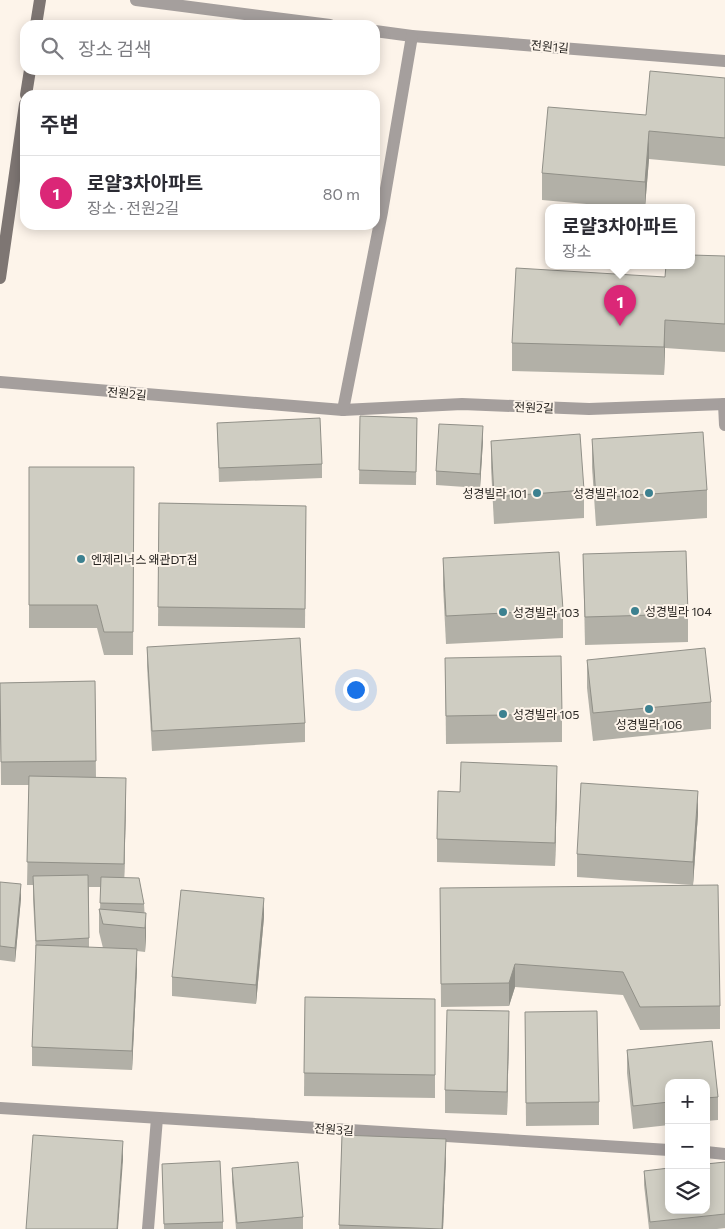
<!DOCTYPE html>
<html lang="ko">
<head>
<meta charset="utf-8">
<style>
	:root { --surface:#fff; --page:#f7f7f7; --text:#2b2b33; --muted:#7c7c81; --line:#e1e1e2; --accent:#db2777 }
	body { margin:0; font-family:Commissioner,"Noto Sans KR",sans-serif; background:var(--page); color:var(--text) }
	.controls { position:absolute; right:15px; bottom:15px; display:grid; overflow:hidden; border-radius:10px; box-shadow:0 2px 12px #0003 }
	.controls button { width:45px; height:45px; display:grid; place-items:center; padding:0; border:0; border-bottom:1px solid var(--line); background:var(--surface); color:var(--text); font:25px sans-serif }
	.you { position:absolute; left:355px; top:689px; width:18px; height:18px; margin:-12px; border:4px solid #fff; border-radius:50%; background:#1a73e8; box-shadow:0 0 0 8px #1a73e833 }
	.badge { display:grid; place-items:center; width:32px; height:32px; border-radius:50%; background:var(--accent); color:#fff; font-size:16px; font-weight:700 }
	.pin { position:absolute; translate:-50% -41px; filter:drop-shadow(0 1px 2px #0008) }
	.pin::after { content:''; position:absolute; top:26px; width:18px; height:15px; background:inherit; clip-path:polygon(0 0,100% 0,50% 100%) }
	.popup { position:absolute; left:545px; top:204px; width:150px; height:65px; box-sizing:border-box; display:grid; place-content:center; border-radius:10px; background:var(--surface); filter:drop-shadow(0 1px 4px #0005); font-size:16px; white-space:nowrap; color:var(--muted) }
	.popup b { font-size:19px; color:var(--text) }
	.popup::after { content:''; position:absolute; left:50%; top:100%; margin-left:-10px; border:10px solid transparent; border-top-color:var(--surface) }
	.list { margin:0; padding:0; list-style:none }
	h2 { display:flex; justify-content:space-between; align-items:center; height:65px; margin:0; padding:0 20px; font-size:21px }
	h2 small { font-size:16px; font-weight:400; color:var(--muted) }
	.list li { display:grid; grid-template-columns:32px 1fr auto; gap:15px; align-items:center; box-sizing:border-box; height:75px; padding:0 20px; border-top:1px solid var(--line) }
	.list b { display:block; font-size:19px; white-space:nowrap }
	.list p { margin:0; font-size:16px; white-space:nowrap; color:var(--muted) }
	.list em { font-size:16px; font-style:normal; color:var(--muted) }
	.icon { flex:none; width:28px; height:28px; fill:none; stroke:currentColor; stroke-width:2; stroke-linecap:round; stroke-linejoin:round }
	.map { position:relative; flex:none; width:725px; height:1229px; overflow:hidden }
	.search { position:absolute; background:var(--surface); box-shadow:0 2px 12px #0003; left:20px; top:20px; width:360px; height:55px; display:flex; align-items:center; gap:12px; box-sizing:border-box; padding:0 18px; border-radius:15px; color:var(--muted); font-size:19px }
	.panel { position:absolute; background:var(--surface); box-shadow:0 2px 12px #0003; left:20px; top:90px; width:360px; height:140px; border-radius:15px }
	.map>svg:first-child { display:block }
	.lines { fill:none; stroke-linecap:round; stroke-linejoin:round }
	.street { stroke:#a59f9d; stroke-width:12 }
	.secondary { stroke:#7e7673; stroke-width:12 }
	.wall { fill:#b2b0a7; fill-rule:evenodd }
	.shaded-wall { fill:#919088 }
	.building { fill:#cfcdc2; stroke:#919088 }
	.poi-dot { fill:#3d8190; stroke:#fdf4ea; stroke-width:2 }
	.labels { text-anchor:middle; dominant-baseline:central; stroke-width:4; stroke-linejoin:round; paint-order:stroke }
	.street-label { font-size:12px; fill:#272421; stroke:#fdf4ea }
	.poi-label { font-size:12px; fill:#272421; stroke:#fdf4ea; text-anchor:start }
</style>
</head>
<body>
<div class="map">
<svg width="725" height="1229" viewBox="0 0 725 1229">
	<rect width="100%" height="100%" fill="#fdf4ea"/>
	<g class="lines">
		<g class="street">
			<polyline points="136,0 330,25"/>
			<polyline points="375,31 412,36 725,61"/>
			<polyline points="0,382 343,410 462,404 589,409 725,404"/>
			<polyline points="724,404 725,425"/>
			<polyline points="343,410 382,212 412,36"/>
			<polyline points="0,1108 669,1150"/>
			<polyline points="706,1152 725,1154"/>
			<polyline points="148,1229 157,1118"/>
		</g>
		<g class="secondary">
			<polyline points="36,25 40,0"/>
			<polyline points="26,95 30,70"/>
			<polyline points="0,278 25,104"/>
		</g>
	</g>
	<g class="wall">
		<polygon points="725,78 725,166 649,159 645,207 620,207 542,200 542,173 646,115"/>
		<polygon points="725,256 725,352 665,348 664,375 512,371 512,343 665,277"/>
		<polygon points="360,416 417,418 416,485 359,484"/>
		<polygon points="217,423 322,464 322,478 219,482"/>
		<polygon points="592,439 707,490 707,518 596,526 592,467"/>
		<polygon points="483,440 480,488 436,485 436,471"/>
		<polygon points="491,441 584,490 584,518 494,524 491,468"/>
		<polygon points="29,467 134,467 133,655 104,655 97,628 29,628"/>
		<polygon points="159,503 306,506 305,628 158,626"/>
		<polygon points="583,554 688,614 688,642 585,645"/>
		<polygon points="443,558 563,610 563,638 446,644 443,586"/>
		<polygon points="147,647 305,723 305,742 152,751 147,666"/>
		<polygon points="445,658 562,714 562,742 446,744"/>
		<polygon points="587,660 711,702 711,729 593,741 587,688"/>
		<path d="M95,681L96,778L126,801L124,878L144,904L146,936L145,952L137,951V969L132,1070L32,1066V1047L36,956L33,899V885H27L29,785H1L0,683ZM89,887H101L100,909H99V932L103,948H112H89Z"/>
		<polygon points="557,789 555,866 437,862 437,839 460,792"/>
		<polygon points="698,814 693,885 577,877 577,854"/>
		<polygon points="0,882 21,898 15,962 0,960"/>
		<polygon points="440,888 720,1006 720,1029 640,1030 623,995 515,987 509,1006 441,1007"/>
		<polygon points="264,917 256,1004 172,996 172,977"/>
		<polygon points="305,997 435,999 435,1098 304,1096"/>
		<polygon points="525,1012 599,1102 599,1125 526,1126"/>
		<polygon points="509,1034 507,1115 445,1113 445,1090"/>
		<polygon points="712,1041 718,1097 718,1120 706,1121 706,1083 669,1083 669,1125 633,1129 627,1073 627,1050"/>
		<polygon points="342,1135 446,1158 443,1229 339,1229"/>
		<polygon points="725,1162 725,1228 717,1229 649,1229 644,1185 644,1171"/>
		<polygon points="162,1164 223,1222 223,1229 164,1229"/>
		<polygon points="232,1168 303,1217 303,1229 236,1229 232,1182"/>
	</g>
	<g class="shaded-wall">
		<polygon points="649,131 649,159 645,207 645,182"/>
		<polygon points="665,320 665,348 664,375 664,347"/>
		<polygon points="483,426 483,440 480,488 480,474"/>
		<polygon points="557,766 557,789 555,866 555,843"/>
		<polygon points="126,778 126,801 124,887 124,864"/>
		<polygon points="698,791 698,814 693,885 693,862"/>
		<polygon points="21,884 21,898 15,962 15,948"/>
		<polygon points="264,898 264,917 256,1004 256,985"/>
		<polygon points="146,913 146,936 145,952 145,928"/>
		<polygon points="137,949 137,969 132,1070 132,1051"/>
		<polygon points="515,964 515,987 509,1006 509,983"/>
		<polygon points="509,1011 509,1034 507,1115 507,1092"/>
		<polygon points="446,1139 446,1158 443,1229 442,1229"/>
		<polygon points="123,1141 123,1160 118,1229 117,1229"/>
	</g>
	<g class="building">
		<polygon points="650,71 725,78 725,138 649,131 645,182 542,173 548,107 646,115"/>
		<polygon points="691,255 725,256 725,324 665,320 664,347 512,343 516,268 665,277 666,265 691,265"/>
		<polygon points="360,416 417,418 416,472 359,470"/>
		<polygon points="320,418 322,464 219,468 217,423"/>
		<polygon points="439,424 483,426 480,474 436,471"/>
		<polygon points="703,432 707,490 596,498 592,439"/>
		<polygon points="580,434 584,490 494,497 491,441"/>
		<polygon points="29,467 134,467 133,632 104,632 97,605 29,605"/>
		<polygon points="159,503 306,506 305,609 158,607"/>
		<polygon points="686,551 688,614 585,617 583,554"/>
		<polygon points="559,552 563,610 446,616 443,558"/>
		<polygon points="300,638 305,723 152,731 147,647"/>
		<polygon points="705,648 711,702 593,713 587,660"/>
		<polygon points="561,656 562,714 446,716 445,658"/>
		<polygon points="95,681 96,761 1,762 0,683"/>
		<polygon points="461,762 557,766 555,843 437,839 438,791 460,792"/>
		<polygon points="29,776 126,778 124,864 27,862"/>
		<polygon points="581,783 698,791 693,862 577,854"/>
		<polygon points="88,875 89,938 36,941 33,876"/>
		<polygon points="101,877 139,878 144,904 100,903"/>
		<polygon points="0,882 21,884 15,948 0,946"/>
		<polygon points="718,885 720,1006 640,1007 623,972 515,964 509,983 441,984 440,888"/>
		<polygon points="181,890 264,898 256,985 172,977"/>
		<polygon points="99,909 146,913 145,928 103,924"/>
		<polygon points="36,945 137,949 132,1051 32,1047"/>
		<polygon points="305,997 435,999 435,1075 304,1073"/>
		<polygon points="447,1010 509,1011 507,1092 445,1090"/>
		<polygon points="597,1011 599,1102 526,1103 525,1012"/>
		<polygon points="712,1041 718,1097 706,1098 706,1083 669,1083 669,1102 633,1106 627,1050"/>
		<polygon points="33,1135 123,1141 117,1229 26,1229"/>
		<polygon points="342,1135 446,1139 442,1229 339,1225"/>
		<polygon points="220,1161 223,1222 164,1224 162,1164"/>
		<polygon points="298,1162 303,1217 237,1223 232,1168"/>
		<polygon points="725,1162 725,1214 650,1222 644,1171 669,1168 669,1210 706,1210 706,1164"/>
	</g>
	<g class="poi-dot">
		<circle cx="537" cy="493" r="5"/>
		<circle cx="649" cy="493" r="5"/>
		<circle cx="81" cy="559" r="5"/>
		<circle cx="635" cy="611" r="5"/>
		<circle cx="503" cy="612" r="5"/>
		<circle cx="649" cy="709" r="5"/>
		<circle cx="503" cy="714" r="5"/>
	</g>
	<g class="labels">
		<g class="street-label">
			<text transform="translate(550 46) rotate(5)">전원1길</text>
			<text transform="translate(127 393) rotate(5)">전원2길</text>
			<text transform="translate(534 407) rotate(2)">전원2길</text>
			<text transform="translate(334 1129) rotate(4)">전원3길</text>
		</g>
		<g class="poi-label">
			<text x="527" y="493" text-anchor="end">성경빌라 101</text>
			<text x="639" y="493" text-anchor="end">성경빌라 102</text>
			<text x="91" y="559">엔제리너스 왜관DT점</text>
			<text x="645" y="611">성경빌라 104</text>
			<text x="513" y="612">성경빌라 103</text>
			<text x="513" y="714">성경빌라 105</text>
			<text x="649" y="724" text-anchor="middle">성경빌라 106</text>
		</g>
	</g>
</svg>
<div class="controls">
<button>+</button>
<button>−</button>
<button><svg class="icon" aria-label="layers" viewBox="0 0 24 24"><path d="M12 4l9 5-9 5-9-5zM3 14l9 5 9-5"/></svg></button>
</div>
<div class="you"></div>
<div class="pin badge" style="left:620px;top:326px">1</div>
<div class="popup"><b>로얄3차아파트</b>장소</div>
<div class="search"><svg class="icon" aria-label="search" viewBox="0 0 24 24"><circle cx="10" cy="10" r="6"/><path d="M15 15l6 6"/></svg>장소 검색</div>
<section class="panel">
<h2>주변<small></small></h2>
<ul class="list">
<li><span class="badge">1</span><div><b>로얄3차아파트</b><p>장소 · 전원2길</p></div><em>80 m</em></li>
</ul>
</section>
</div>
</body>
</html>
